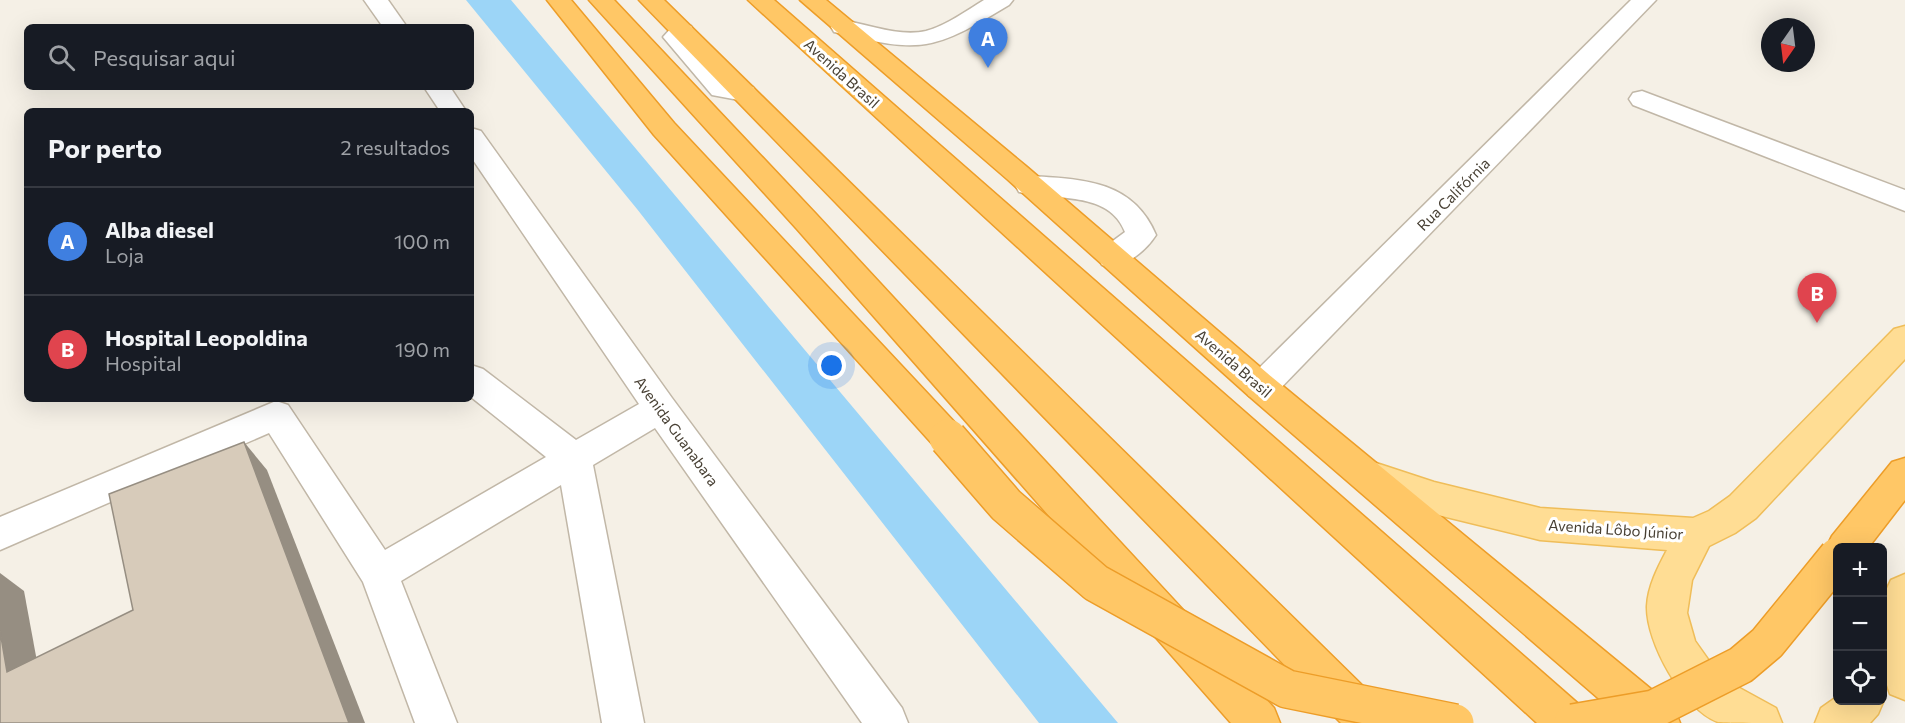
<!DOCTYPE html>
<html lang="pt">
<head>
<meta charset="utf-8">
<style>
	:root { --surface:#171b24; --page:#242831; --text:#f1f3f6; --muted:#9ea1a6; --line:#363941; --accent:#ff2e12 }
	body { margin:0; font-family:Commissioner,sans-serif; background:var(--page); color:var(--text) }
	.controls { position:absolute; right:18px; bottom:18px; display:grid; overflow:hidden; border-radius:9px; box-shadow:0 6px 24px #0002 }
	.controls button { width:54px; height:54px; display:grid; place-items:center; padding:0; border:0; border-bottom:2px solid var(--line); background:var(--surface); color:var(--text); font:30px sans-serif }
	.compass { position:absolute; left:1761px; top:18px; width:54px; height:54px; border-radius:50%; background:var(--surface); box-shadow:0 6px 24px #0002; rotate:194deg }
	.you { position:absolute; left:832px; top:366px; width:21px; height:21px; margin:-15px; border:4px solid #fff; border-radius:50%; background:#1a73e8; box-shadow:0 0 0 9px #1a73e833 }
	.badge { display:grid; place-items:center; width:39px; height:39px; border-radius:50%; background:var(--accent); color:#fff; font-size:20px; font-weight:700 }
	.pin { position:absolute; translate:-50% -50px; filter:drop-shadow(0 2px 3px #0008) }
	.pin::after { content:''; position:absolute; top:32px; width:21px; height:18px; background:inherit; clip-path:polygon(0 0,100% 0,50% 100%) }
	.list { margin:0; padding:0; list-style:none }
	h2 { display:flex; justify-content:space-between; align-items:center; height:78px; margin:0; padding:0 24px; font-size:26px }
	h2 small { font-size:20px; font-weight:400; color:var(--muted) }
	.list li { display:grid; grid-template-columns:39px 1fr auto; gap:18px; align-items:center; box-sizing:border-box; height:108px; padding:0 24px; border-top:2px solid var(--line) }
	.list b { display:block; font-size:22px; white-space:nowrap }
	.list p { margin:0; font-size:20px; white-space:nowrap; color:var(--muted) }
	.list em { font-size:20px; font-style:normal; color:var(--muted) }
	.icon { flex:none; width:33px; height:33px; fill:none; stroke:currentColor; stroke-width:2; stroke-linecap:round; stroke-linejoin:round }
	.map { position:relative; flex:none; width:1905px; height:723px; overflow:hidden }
	.search { position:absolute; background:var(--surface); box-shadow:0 6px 24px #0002; left:24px; top:24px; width:450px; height:66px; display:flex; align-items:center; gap:15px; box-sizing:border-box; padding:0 21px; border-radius:9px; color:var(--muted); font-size:22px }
	.panel { position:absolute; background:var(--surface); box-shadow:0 6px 24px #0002; left:24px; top:108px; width:450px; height:294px; border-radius:9px }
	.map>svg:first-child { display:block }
	.water { fill:#9cd5f7 }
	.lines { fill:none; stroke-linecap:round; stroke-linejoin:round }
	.minor-casing { stroke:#c1b7a7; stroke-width:3 }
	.major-casing { stroke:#efbd59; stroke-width:3 }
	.highway-casing { stroke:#ed9d28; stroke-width:3 }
	.minor { fill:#fff; fill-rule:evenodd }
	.major { fill:#ffdd94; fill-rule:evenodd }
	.highway { fill:#ffc766; fill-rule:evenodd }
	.highway-bridge-casing { stroke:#ed9d28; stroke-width:40; stroke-linecap:butt }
	.highway-bridge { stroke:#ffc766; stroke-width:37 }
	.shaded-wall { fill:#968e82 }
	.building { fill:#d7cbba; stroke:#968e82; stroke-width:1.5 }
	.labels { text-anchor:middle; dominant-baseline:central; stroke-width:6; stroke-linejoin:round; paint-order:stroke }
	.street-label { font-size:15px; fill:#484034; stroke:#fff }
</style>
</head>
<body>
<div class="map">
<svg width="1905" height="723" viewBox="0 0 1905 723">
	<rect width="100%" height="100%" fill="#f5f0e6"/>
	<polygon class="water" points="466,0 511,0 1118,723 1039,723 637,209"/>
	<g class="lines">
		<defs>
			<g id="minor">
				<polygon points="364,0 388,0 407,27 383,27"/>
				<path d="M984,0H1013L1009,5C933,51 922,54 834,32L831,27L834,22L843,20C869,25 900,37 926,31C947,25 966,11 984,0Z"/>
				<polygon points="1631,0 1656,0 1273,396 1261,400 1249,396 1244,387 1249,378"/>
				<polygon points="682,24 691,26 694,31 689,38 729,83 753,87 757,93 753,99 744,101 712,95 663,37 673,26"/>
				<polygon points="424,87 450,87 466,111 440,111"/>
				<polygon points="1642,91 1905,190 1905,211 1633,105 1629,99 1633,93"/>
				<polygon points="471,128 481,131 672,398 902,708 908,723 862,723 655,428 593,465 644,723 602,723 561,485 401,581 457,723 415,723 363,582 269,433 0,550 0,517 276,401 288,405 385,550 546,457 471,397 471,365 483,369 576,440 639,404 471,157"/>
				<path d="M1029,176C1082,179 1133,180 1156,235C1145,252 1123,270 1102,265L1098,257L1102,249L1125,232C1109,190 1054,201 1019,192L1015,185L1019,178Z"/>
			</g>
			<g id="major">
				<path d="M1905,326V359L1756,518L1735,533L1709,546L1692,580L1687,613L1695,641L1712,665L1734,685L1776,708L1782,723C1768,723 1729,723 1718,722C1683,709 1646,642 1647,606C1648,586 1658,567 1667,550L1540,540L1434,514L1354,486L1349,475L1354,464L1367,460L1434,482L1540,508L1693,518L1709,511L1730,496L1894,329Z"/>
				<polygon points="1905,574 1905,700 1890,694 1882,670 1882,599 1891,580"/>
				<polygon points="1838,696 1838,700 1882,700 1882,697 1884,700 1878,714 1870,723 1815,723 1821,708"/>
			</g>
			<g id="highway">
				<polygon points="547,0 571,0 674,123 960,428 965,438 960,448 948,452 936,448 654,135"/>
				<polygon points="589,0 614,0 816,214 1274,708 1280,723 1231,723 796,228"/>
				<polygon points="639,0 664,0 1371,694 1377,709 1371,723 1341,723"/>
				<polygon points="748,0 774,0 1583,708 1589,723 1537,723"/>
				<polygon points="800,0 826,0 1027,167 1273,378 1674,708 1680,723 1627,723 1249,396 1007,179"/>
				<polygon points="1905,458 1905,500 1868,548 1838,548 1838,562 1832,560 1826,548 1832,536 1892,462"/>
			</g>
		</defs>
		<use href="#minor" class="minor-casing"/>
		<use href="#major" class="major-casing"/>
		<use href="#highway" class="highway-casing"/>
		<use href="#minor" class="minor"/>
		<use href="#major" class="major"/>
		<use href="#highway" class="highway"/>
		<defs>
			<g id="highway-bridge">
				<polyline points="948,438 1006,505 1096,583 1287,689 1455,723"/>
				<polyline points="1573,723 1654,709 1741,665 1767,643 1838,556"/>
			</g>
		</defs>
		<use href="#highway-bridge" class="highway-bridge-casing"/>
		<use href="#highway-bridge" class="highway-bridge"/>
	</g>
	<g class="shaded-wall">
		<polygon points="244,442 267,470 365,723 349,723"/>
		<polygon points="0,573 24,591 43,694 7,672 0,631"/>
	</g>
	<polygon class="building" points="244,442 349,723 0,723 0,631 7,672 133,610 109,494"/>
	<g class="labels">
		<g class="street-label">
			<text transform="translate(842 73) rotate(42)">Avenida Brasil</text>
			<text transform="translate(1453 194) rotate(-45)">Rua Califórnia</text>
			<text transform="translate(1234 363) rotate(41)">Avenida Brasil</text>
			<text transform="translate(677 431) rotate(54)">Avenida Guanabara</text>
			<text transform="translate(1616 529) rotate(4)">Avenida Lôbo Júnior</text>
		</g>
	</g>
</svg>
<div class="controls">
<button>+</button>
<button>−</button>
<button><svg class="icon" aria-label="locate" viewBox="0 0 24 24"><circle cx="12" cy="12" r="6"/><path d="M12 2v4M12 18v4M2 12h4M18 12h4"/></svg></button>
</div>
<svg class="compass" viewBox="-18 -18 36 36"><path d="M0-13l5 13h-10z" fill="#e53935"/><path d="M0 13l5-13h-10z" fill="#9ea1a6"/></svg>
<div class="you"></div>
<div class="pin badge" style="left:988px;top:68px;background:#3f7fe0">A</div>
<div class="pin badge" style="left:1817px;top:323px;background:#e0444e">B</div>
<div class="search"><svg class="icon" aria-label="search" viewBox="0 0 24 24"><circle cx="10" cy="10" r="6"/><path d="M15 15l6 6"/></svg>Pesquisar aqui</div>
<section class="panel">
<h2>Por perto<small>2 resultados</small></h2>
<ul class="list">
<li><span class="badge" style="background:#3f7fe0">A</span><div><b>Alba diesel</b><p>Loja</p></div><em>100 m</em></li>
<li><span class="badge" style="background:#e0444e">B</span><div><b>Hospital Leopoldina</b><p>Hospital</p></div><em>190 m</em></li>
</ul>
</section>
</div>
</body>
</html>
